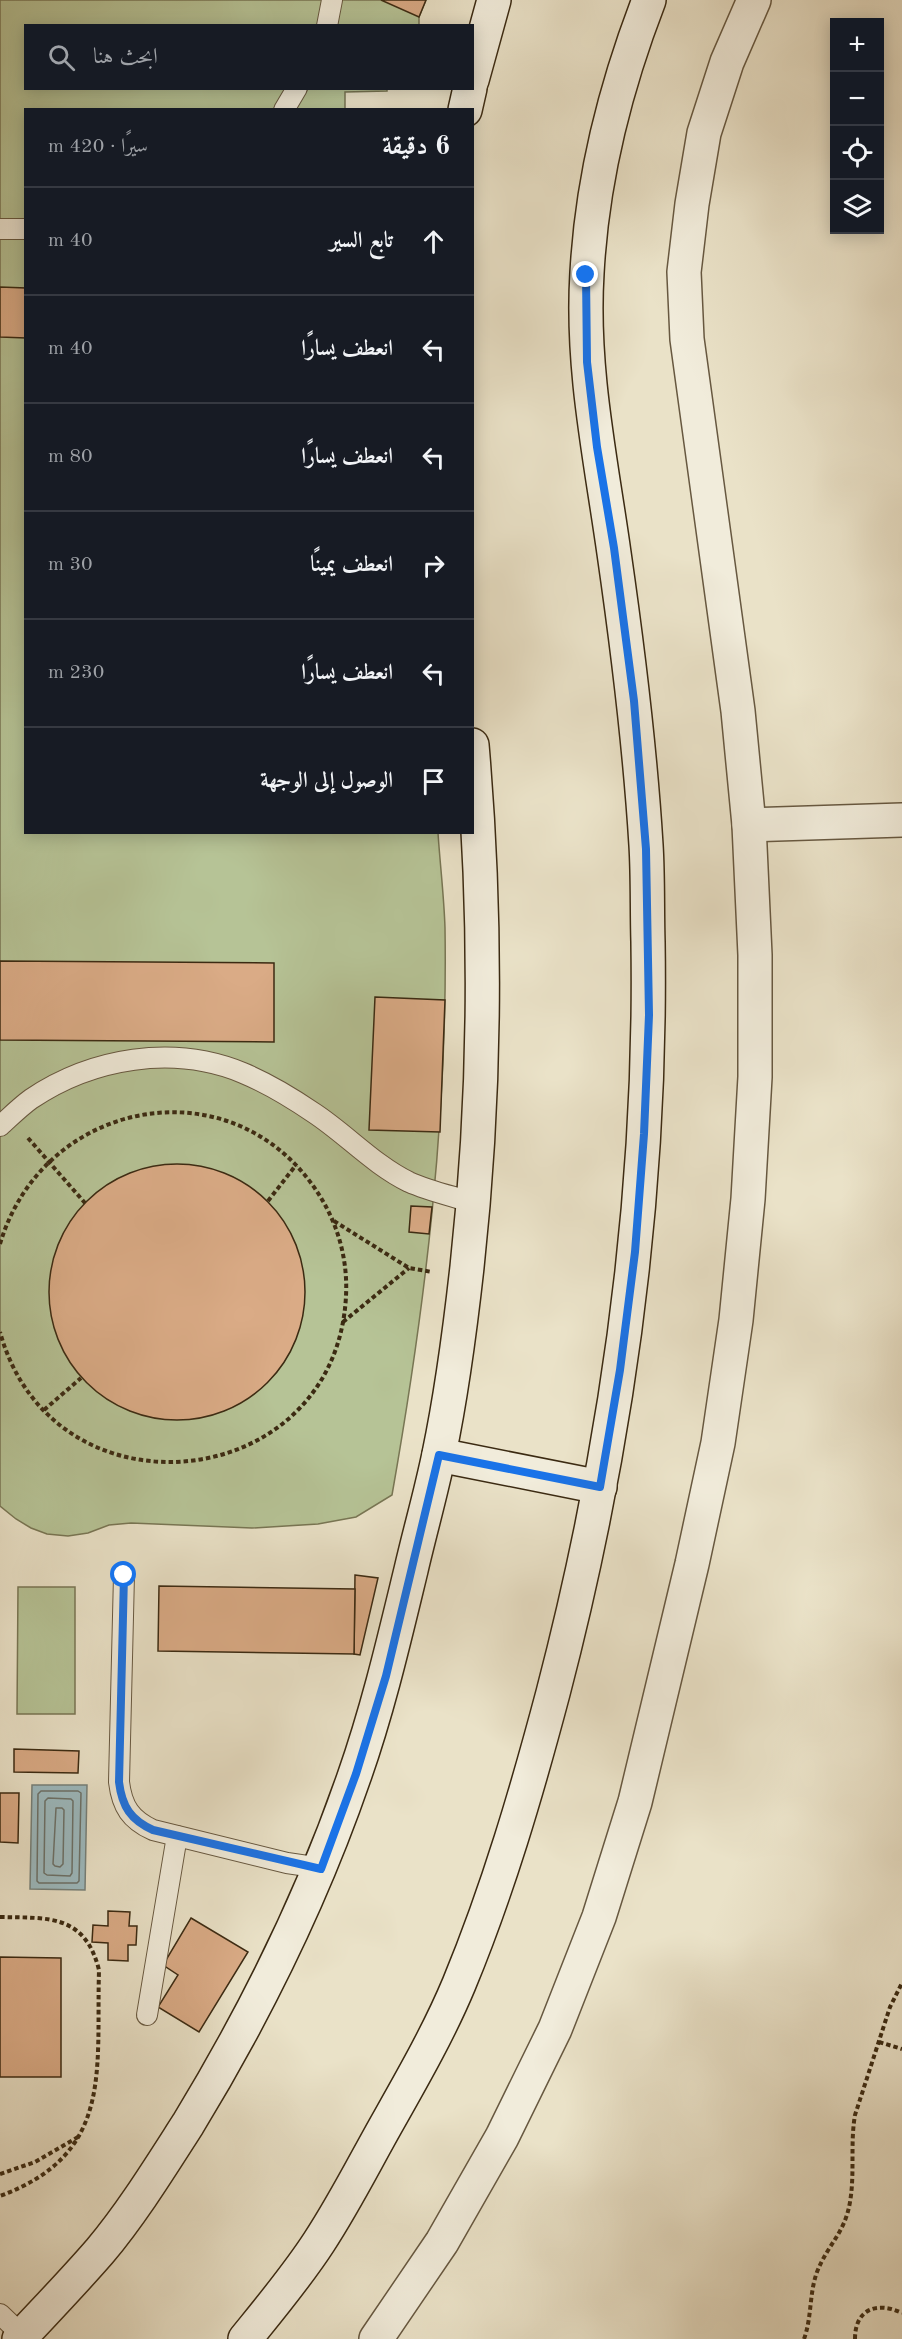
<!DOCTYPE html>
<html lang="ar">
<head>
<meta charset="utf-8">
<style>
	:root { --surface:#171b24; --page:#20242c; --text:#f1f3f6; --muted:#9ea1a6; --line:#363941 }
	body { margin:0; font-family:"Old Standard TT",Amiri,serif; background:var(--page); color:var(--text); direction:rtl }
	.controls { position:absolute; right:18px; top:18px; display:grid; overflow:hidden; border-radius:0px; box-shadow:0 3px 15px #0003 }
	.controls button { width:54px; height:54px; display:grid; place-items:center; padding:0; border:0; border-bottom:2px solid var(--line); background:var(--surface); color:var(--text); font:30px sans-serif }
	.stop { position:absolute; width:18px; height:18px; margin:-14px; border:4px solid #1a73e8; border-radius:50%; background:#fff }
	.stop.end { background:#1a73e8; border-color:#fff; box-shadow:0 2px 6px #0008 }
	.list { margin:0; padding:0; list-style:none }
	h2 { display:flex; justify-content:space-between; align-items:center; height:78px; margin:0; padding:0 24px; font-size:26px }
	h2 small { font-size:20px; font-weight:400; color:var(--muted) }
	.list li { display:grid; grid-template-columns:39px 1fr auto; gap:18px; align-items:center; box-sizing:border-box; height:108px; padding:0 24px; border-top:2px solid var(--line) }
	.list b { display:block; font-size:22px; white-space:nowrap }
	.list em { font-size:20px; font-style:normal; color:var(--muted) }
	.icon { flex:none; width:33px; height:33px; fill:none; stroke:currentColor; stroke-width:2; stroke-linecap:round; stroke-linejoin:round }
	.map { position:relative; flex:none; width:902px; height:2339px; overflow:hidden; direction:ltr }
	.search { position:absolute; background:var(--surface); box-shadow:0 3px 15px #0003; left:24px; top:24px; width:450px; height:66px; display:flex; align-items:center; gap:15px; box-sizing:border-box; padding:0 21px; border-radius:0px; color:var(--muted); font-size:22px }
	.panel { position:absolute; background:var(--surface); box-shadow:0 3px 15px #0003; left:24px; top:108px; width:450px; height:726px; border-radius:0px; direction:rtl }
	.map>svg:first-child { display:block }
	.green { fill:#b6c396; stroke:#787654; stroke-width:1.5 }
	.water { fill:#9dbbc1; stroke:#76817b; stroke-width:1.5 }
	.lines { fill:none; stroke-linecap:round; stroke-linejoin:round }
	.shore { stroke:#6c726a; stroke-width:1.5 }
	.building { fill:#daab86; stroke:#3b2a12; stroke-width:1.5 }
	.lane-casing { stroke:#675840; stroke-width:22 }
	.street-casing { stroke:#675840; stroke-width:36 }
	.secondary-casing { stroke:#3b2a12; stroke-width:36 }
	.path { stroke:#3b2a12; stroke-width:4; stroke-dasharray:4.5 3; stroke-linecap:butt }
	.lane { stroke:#f1ecdb; stroke-width:20 }
	.street { stroke:#f1ecdb; stroke-width:33 }
	.secondary { stroke:#f1ecdb; stroke-width:33 }
	.route { stroke:#1a73e8; stroke-width:8 }
</style>
</head>
<body>
<div class="map">
<svg width="902" height="2339" viewBox="0 0 902 2339">
	<rect width="100%" height="100%" fill="#eae2c8"/>
	<filter id="stains"><feTurbulence type="fractalNoise" baseFrequency=".00333" numOctaves="4"/><feColorMatrix values="0 0 0 0 .2 0 0 0 0 .09 0 0 0 0 .02 0 0 0 .5 -.17"/></filter>
	<radialGradient id="worn" r=".72"><stop offset=".6" stop-color="#630" stop-opacity="0"/><stop offset="1" stop-color="#630" stop-opacity=".3"/></radialGradient>
	<g class="green">
		<path d="M0,0H426L419,17V25L26,26V88L387,89V91L345,92V109L26,110V832L438,833C440,864 444,896 445,928C448,1118 425,1308 392,1495L356,1517L318,1524L252,1528L131,1523L109,1525L88,1533L68,1536L47,1534L31,1528L16,1519L0,1506Z"/>
		<polygon points="18,1587 75,1587 75,1714 17,1714"/>
	</g>
	<polygon class="water" points="32,1785 87,1785 85,1890 30,1889"/>
	<g class="lines">
		<g class="shore">
			<polygon points="41,1791 78,1791 81,1793 79,1881 77,1883 39,1883 37,1881 38,1794"/>
			<polygon points="48,1798 71,1799 73,1801 72,1873 70,1876 47,1875 44,1873 45,1801"/>
			<polygon points="56,1808 62,1808 64,1810 63,1864 60,1867 55,1866 53,1864"/>
		</g>
	</g>
	<g class="building">
		<polygon points="381,0 426,0 419,17"/>
		<polygon points="0,287 26,288 26,338 0,337"/>
		<polygon points="0,961 274,963 274,1042 0,1040"/>
		<polygon points="375,997 445,1000 440,1132 369,1130"/>
		<circle cx="177" cy="1292" r="128"/>
		<polygon points="411,1206 432,1207 429,1234 409,1232"/>
		<polygon points="355,1575 378,1578 360,1655 354,1654"/>
		<polygon points="159,1586 355,1589 354,1654 158,1651"/>
		<polygon points="14,1749 79,1751 78,1773 14,1772"/>
		<polygon points="0,1793 19,1793 18,1843 0,1842"/>
		<polygon points="108,1911 130,1912 129,1926 137,1926 136,1945 128,1945 128,1961 108,1960 108,1943 92,1942 93,1925 108,1926"/>
		<polygon points="191,1918 248,1952 199,2032 158,2007 178,1975 163,1965"/>
		<polygon points="0,1957 61,1958 61,2077 0,2077"/>
	</g>
	<g class="lines">
		<defs>
			<g id="lane">
				<polyline points="327,26 332,0"/>
				<polyline points="284,110 297,88"/>
				<polyline points="0,229 26,229"/>
				<path d="M0,1126C10,1117 20,1107 31,1099C92,1058 173,1044 243,1073C267,1083 292,1098 314,1113C346,1134 374,1165 409,1182C429,1191 452,1196 474,1203"/>
				<path d="M124,1575L119,1782C122,1807 131,1820 153,1830L287,1863L321,1868"/>
				<polyline points="147,2015 177,1836"/>
				<polyline points="0,2314 22,2335"/>
			</g>
			<g id="street">
				<polyline points="749,825 902,820"/>
				<polyline points="376,2339 442,2242 502,2137 555,2029 599,1917 635,1802 692,1564 718,1443 736,1320 748,1199 755,1077 755,955 749,825 738,711 687,339 684,272 692,204 704,133 727,62 754,0"/>
			</g>
			<g id="secondary">
				<polyline points="472,80 494,0"/>
				<polyline points="465,110 470,88"/>
				<polyline points="439,1455 600,1487"/>
				<path d="M19,2339C46,2310 74,2281 100,2251C132,2213 161,2166 188,2124C255,2014 312,1899 354,1777C378,1709 394,1640 411,1570C420,1531 431,1493 439,1454C452,1392 460,1330 467,1267C486,1093 487,919 472,745"/>
				<path d="M245,2339C271,2307 297,2276 319,2242C344,2204 364,2164 386,2125C412,2079 439,2032 459,1984C498,1890 527,1791 553,1693C617,1448 652,1196 648,942C647,910 648,877 646,845C640,747 628,650 614,553C601,460 581,368 587,273C592,179 615,88 649,0"/>
			</g>
		</defs>
		<use href="#lane" class="lane-casing"/>
		<use href="#street" class="street-casing"/>
		<use href="#secondary" class="secondary-casing"/>
		<g class="path">
			<polyline points="28,1138 85,1203"/>
			<polyline points="268,1201 296,1165"/>
			<polyline points="334,1221 409,1268 432,1272"/>
			<path d="M0,1244C43,1099 230,1063 316,1190C337,1221 348,1258 346,1296C336,1495 53,1525 0,1332"/>
			<polyline points="343,1322 409,1268"/>
			<polyline points="44,1410 81,1378"/>
			<path d="M0,1917C48,1918 85,1914 99,1970C96,2071 114,2154 0,2196"/>
			<polyline points="879,2042 902,2049"/>
			<polyline points="0,2174 35,2162 78,2137"/>
			<path d="M804,2339C812,2317 809,2294 817,2272C828,2244 845,2233 850,2202C855,2173 850,2144 855,2115L890,2007L902,1983"/>
			<path d="M855,2339C855,2309 877,2301 902,2313"/>
		</g>
		<use href="#lane" class="lane"/>
		<use href="#street" class="street"/>
		<use href="#secondary" class="secondary"/>
	</g>
	<g class="lines">
		<path class="route" d="M124,1575L119,1782C122,1807 131,1820 153,1830L321,1869L356,1774L386,1676L439,1455L600,1487L620,1370L635,1252L644,1134L649,1015L646,849L634,701L614,548L597,447L587,362L586,275"/>
	</g>
	<rect width="100%" height="100%" filter="url(#stains)"/>
	<rect width="100%" height="100%" fill="url(#worn)"/>
</svg>
<div class="controls">
<button>+</button>
<button>−</button>
<button><svg class="icon" aria-label="locate" viewBox="0 0 24 24"><circle cx="12" cy="12" r="6"/><path d="M12 2v4M12 18v4M2 12h4M18 12h4"/></svg></button>
<button><svg class="icon" aria-label="layers" viewBox="0 0 24 24"><path d="M12 4l9 5-9 5-9-5zM3 14l9 5 9-5"/></svg></button>
</div>
<div class="stop" style="left:124px;top:1575px"></div>
<div class="stop end" style="left:586px;top:275px"></div>
<div class="search"><svg class="icon" aria-label="search" viewBox="0 0 24 24"><circle cx="10" cy="10" r="6"/><path d="M15 15l6 6"/></svg>ابحث هنا</div>
<section class="panel">
<h2>6 دقيقة<small>سيرًا · 420 m</small></h2>
<ul class="list">
<li><svg class="icon" aria-label="ahead" viewBox="0 0 24 24"><path d="M12 20V5M6 11l6-6 6 6"/></svg><div><b>تابع السير</b></div><em>40 m</em></li>
<li><svg class="icon" aria-label="left" viewBox="0 0 24 24"><path d="M17 20v-9H6M10 6l-5 5 5 5"/></svg><div><b>انعطف يسارًا</b></div><em>40 m</em></li>
<li><svg class="icon" aria-label="left" viewBox="0 0 24 24"><path d="M17 20v-9H6M10 6l-5 5 5 5"/></svg><div><b>انعطف يسارًا</b></div><em>80 m</em></li>
<li><svg class="icon" aria-label="right" viewBox="0 0 24 24"><path d="M7 20v-9h11M14 6l5 5-5 5"/></svg><div><b>انعطف يمينًا</b></div><em>30 m</em></li>
<li><svg class="icon" aria-label="left" viewBox="0 0 24 24"><path d="M17 20v-9H6M10 6l-5 5 5 5"/></svg><div><b>انعطف يسارًا</b></div><em>230 m</em></li>
<li><svg class="icon" aria-label="arrive" viewBox="0 0 24 24"><path d="M6 21V4h12l-3 4 3 4H6"/></svg><div><b>الوصول إلى الوجهة</b></div></li>
</ul>
</section>
</div>
</body>
</html>
